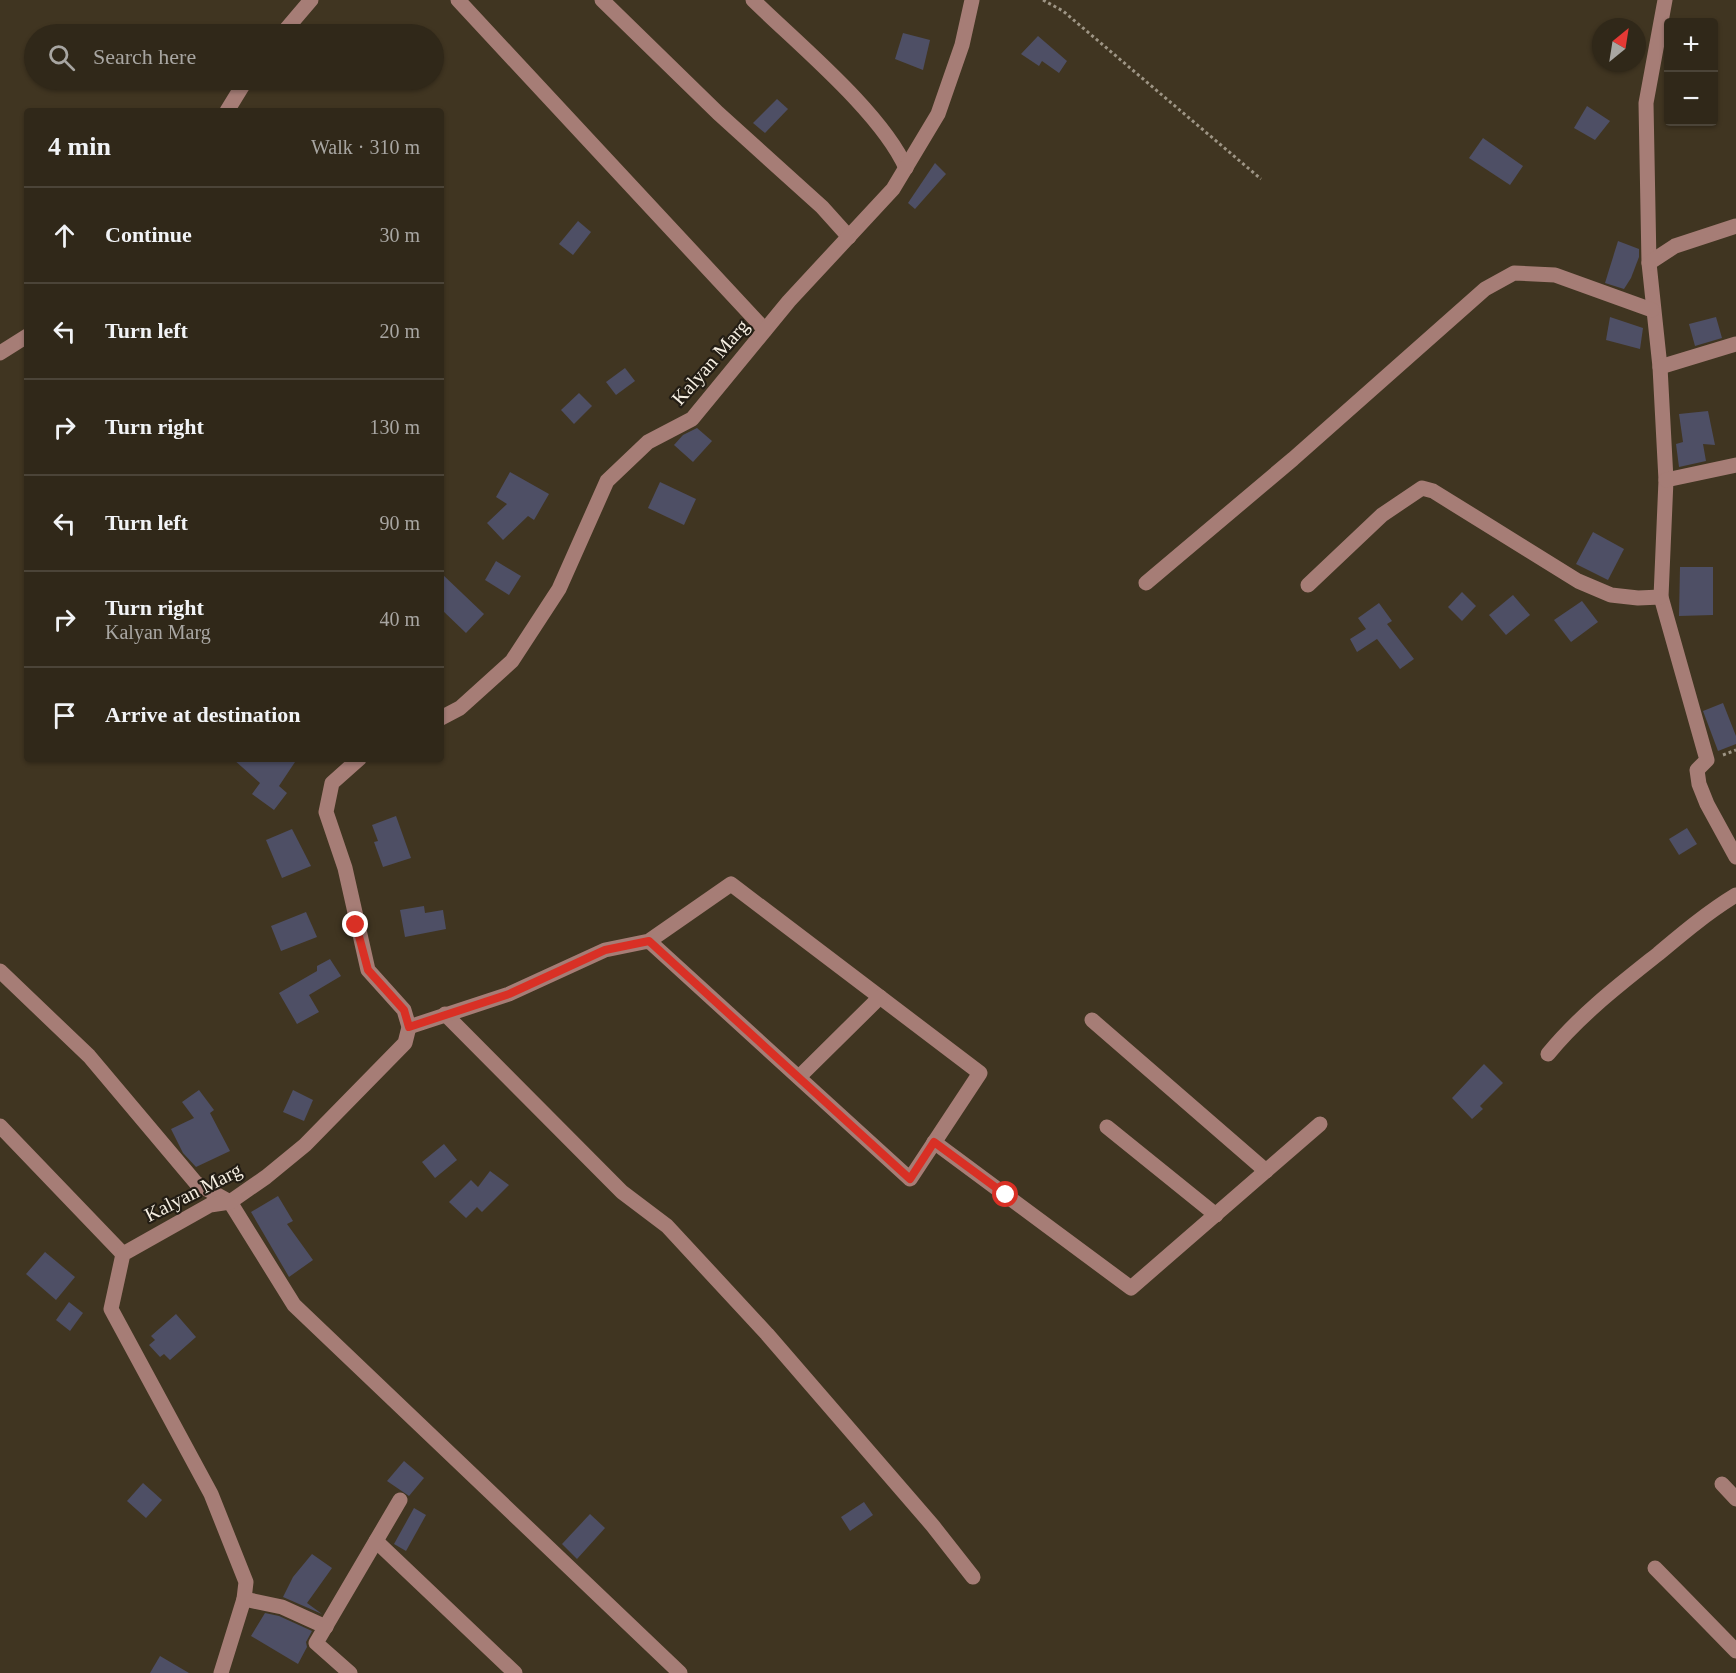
<!DOCTYPE html>
<html lang="en">
<head>
<meta charset="utf-8">
<style>
	:root { --surface:#302819; --page:#383022; --text:#f1f3f6; --muted:#a8a6a2; --line:#4b4438 }
	body { margin:0; font-family:Georgia,serif; background:var(--page); color:var(--text) }
	.controls { position:absolute; right:18px; top:18px; display:grid; overflow:hidden; border-radius:6px; box-shadow:0 2px 4px #0004 }
	.controls button { width:54px; height:54px; display:grid; place-items:center; padding:0; border:0; border-bottom:2px solid var(--line); background:var(--surface); color:var(--text); font:30px sans-serif }
	.compass { position:absolute; left:1592px; top:18px; width:54px; height:54px; border-radius:50%; background:var(--surface); box-shadow:0 2px 4px #0004; rotate:30deg }
	.stop { position:absolute; width:18px; height:18px; margin:-14px; border:4px solid #d93025; border-radius:50%; background:#fff }
	.stop.end { background:#d93025; border-color:#fff; box-shadow:0 2px 6px #0008 }
	.list { margin:0; padding:0; list-style:none }
	h2 { display:flex; justify-content:space-between; align-items:center; height:78px; margin:0; padding:0 24px; font-size:26px }
	h2 small { font-size:20px; font-weight:400; color:var(--muted) }
	.list li { display:grid; grid-template-columns:39px 1fr auto; gap:18px; align-items:center; box-sizing:border-box; height:96px; padding:0 24px; border-top:2px solid var(--line) }
	.list b { display:block; font-size:22px; white-space:nowrap }
	.list p { margin:0; font-size:20px; white-space:nowrap; color:var(--muted) }
	.list em { font-size:20px; font-style:normal; color:var(--muted) }
	.icon { flex:none; width:33px; height:33px; fill:none; stroke:currentColor; stroke-width:2; stroke-linecap:round; stroke-linejoin:round }
	.map { position:relative; flex:none; width:1736px; height:1673px; overflow:hidden }
	.search { position:absolute; background:var(--surface); box-shadow:0 2px 4px #0004; left:24px; top:24px; width:420px; height:66px; display:flex; align-items:center; gap:15px; box-sizing:border-box; padding:0 21px; border-radius:33px; color:var(--muted); font-size:22px }
	.panel { position:absolute; background:var(--surface); box-shadow:0 2px 4px #0004; left:24px; top:108px; width:420px; height:654px; border-radius:6px }
	.map>svg:first-child { display:block }
	.building { fill:#4e4f65 }
	.lines { fill:none; stroke-linecap:round; stroke-linejoin:round }
	.path { stroke:#9e9585; stroke-width:3; stroke-dasharray:3 3; stroke-linecap:butt }
	.minor { stroke:#a67d76; stroke-width:15 }
	.route { stroke:#d93025; stroke-width:8 }
	.labels { text-anchor:middle; dominant-baseline:central; stroke-width:4.5; stroke-linejoin:round; paint-order:stroke }
	.street-label { font-size:20px; fill:#f6efe2; stroke:#231d14 }
</style>
</head>
<body>
<div class="map">
<svg width="1736" height="1673" viewBox="0 0 1736 1673">
	<rect width="100%" height="100%" fill="#403521"/>
	<g class="building">
		<polygon points="903,33 930,40 923,70 895,59"/>
		<polygon points="1038,36 1067,61 1059,73 1042,61 1039,66 1021,54"/>
		<polygon points="777,99 788,109 765,133 753,123"/>
		<polygon points="1587,106 1610,121 1595,140 1574,128"/>
		<polygon points="1483,138 1523,166 1510,185 1469,158"/>
		<polygon points="935,163 946,174 915,209 908,203"/>
		<polygon points="578,221 591,232 573,255 559,244"/>
		<polygon points="1618,241 1639,249 1639,257 1631,278 1624,289 1605,283"/>
		<polygon points="1610,317 1643,328 1640,349 1606,340"/>
		<polygon points="1716,317 1722,338 1695,346 1689,324"/>
		<polygon points="625,368 635,381 616,395 606,382"/>
		<polygon points="579,393 592,406 574,424 561,410"/>
		<polygon points="1708,411 1715,445 1703,444 1706,461 1679,467 1676,444 1683,442 1679,414"/>
		<polygon points="697,428 712,441 693,462 674,445 683,435"/>
		<polygon points="510,472 549,494 534,520 528,516 503,540 487,523 507,504 496,497"/>
		<polygon points="660,482 696,499 684,525 648,508"/>
		<polygon points="1593,532 1624,549 1608,580 1576,564"/>
		<polygon points="496,561 521,576 509,595 485,580"/>
		<polygon points="1680,567 1713,567 1713,615 1679,616"/>
		<polygon points="441,573 484,614 466,633 441,609"/>
		<polygon points="1462,592 1476,606 1462,621 1448,607"/>
		<polygon points="1513,595 1530,615 1506,635 1489,615"/>
		<polygon points="1582,601 1598,622 1571,642 1554,620"/>
		<polygon points="1379,603 1392,621 1387,624 1414,659 1400,669 1377,639 1357,652 1350,639 1366,629 1358,618"/>
		<polygon points="1723,703 1736,736 1736,744 1718,751 1703,711"/>
		<polygon points="233,759 297,759 279,786 287,793 274,810 252,794 260,783"/>
		<polygon points="396,816 411,858 383,867 374,842 378,841 372,825"/>
		<polygon points="1687,828 1697,844 1679,855 1669,839"/>
		<polygon points="292,829 311,866 282,878 266,840"/>
		<polygon points="424,906 425,913 443,910 446,929 405,937 400,910"/>
		<polygon points="306,912 317,937 281,951 271,926"/>
		<polygon points="330,959 341,976 309,995 319,1012 297,1024 279,993 317,971 317,966"/>
		<polygon points="1484,1064 1503,1083 1480,1106 1483,1109 1472,1119 1452,1098"/>
		<polygon points="199,1090 214,1110 210,1113 230,1151 196,1167 183,1153 171,1129 194,1118 182,1102"/>
		<polygon points="293,1090 313,1100 304,1121 283,1112"/>
		<polygon points="444,1144 457,1160 435,1178 422,1162"/>
		<polygon points="490,1171 509,1185 482,1212 477,1207 466,1218 449,1202 471,1180 478,1187"/>
		<polygon points="278,1196 293,1221 287,1224 313,1260 289,1277 251,1212"/>
		<polygon points="45,1252 75,1277 56,1300 26,1274"/>
		<polygon points="69,1302 83,1313 70,1331 56,1320"/>
		<polygon points="176,1314 196,1337 170,1360 164,1354 160,1357 149,1345 155,1340 151,1336"/>
		<polygon points="404,1461 424,1478 409,1496 387,1481"/>
		<polygon points="143,1483 162,1500 146,1518 127,1501"/>
		<polygon points="864,1502 873,1515 850,1531 841,1517"/>
		<polygon points="414,1508 426,1515 406,1551 394,1544"/>
		<polygon points="590,1514 605,1528 577,1559 562,1544"/>
		<polygon points="312,1554 332,1568 307,1603 322,1614 283,1597 293,1577"/>
		<polygon points="265,1613 279,1616 312,1631 306,1642 307,1647 298,1664 251,1636"/>
		<polygon points="160,1656 189,1673 150,1673"/>
	</g>
	<g class="lines">
		<g class="path">
			<polyline points="1043,0 1063,11 1261,179"/>
			<polyline points="1723,755 1736,750"/>
		</g>
		<g class="minor">
			<polyline points="458,0 765,330"/>
			<polyline points="602,0 718,113 822,207 849,237"/>
			<path d="M753,0C798,44 881,112 906,168"/>
			<polyline points="1665,0 1646,103 1649,263 1660,367 1666,480 1661,597 1707,760 1697,770 1699,784 1707,804 1736,857"/>
			<polyline points="282,34 311,0"/>
			<polyline points="227,111 246,80"/>
			<polyline points="1649,263 1675,246 1736,226"/>
			<polyline points="0,353 27,336"/>
			<polyline points="1660,367 1736,344"/>
			<polyline points="1666,480 1736,465"/>
			<polyline points="1146,583 1293,459 1485,289 1514,273 1555,275 1652,310"/>
			<polyline points="1308,585 1382,515 1422,488 1433,491 1578,581 1611,595 1638,598 1661,597"/>
			<polyline points="441,718 460,708 512,661 559,589 607,481 648,442 692,419 789,301 893,189 938,114 962,45 972,0"/>
			<polyline points="0,971 89,1056 196,1183 230,1202 294,1305 680,1673"/>
			<polyline points="445,1014 622,1192 667,1226 767,1334 933,1526 973,1577"/>
			<polyline points="1092,1020 1266,1171"/>
			<polyline points="409,1027 509,994 605,950 649,941 731,884 980,1073 910,1179 649,941"/>
			<path d="M1548,1054C1580,1015 1619,985 1658,954C1683,933 1708,912 1736,895"/>
			<polyline points="799,1077 880,997"/>
			<polyline points="0,1126 123,1254"/>
			<polyline points="1107,1127 1216,1215"/>
			<polyline points="934,1142 1131,1288 1320,1124"/>
			<polyline points="1722,1484 1736,1499"/>
			<polyline points="376,1541 515,1673"/>
			<polyline points="1655,1568 1736,1651"/>
			<polyline points="244,1599 282,1607 326,1627"/>
			<polyline points="221,1673 244,1599 246,1582 211,1494 111,1309 123,1254 210,1205 230,1202 266,1177 305,1145 405,1043 409,1027 404,1010 368,970 345,868 326,812 332,783 359,759"/>
			<polyline points="350,1673 316,1643 400,1500"/>
		</g>
	</g>
	<g class="lines">
		<polyline class="route" points="356,925 368,970 404,1010 409,1027 509,994 605,950 649,941 910,1179 934,1142 1006,1195"/>
	</g>
	<g class="labels">
		<g class="street-label">
			<text transform="translate(710 362) rotate(-49)">Kalyan Marg</text>
			<text transform="translate(193 1192) rotate(-27)">Kalyan Marg</text>
		</g>
	</g>
</svg>
<div class="controls">
<button>+</button>
<button>−</button>
</div>
<svg class="compass" viewBox="-18 -18 36 36"><path d="M0-13l5 13h-10z" fill="#e53935"/><path d="M0 13l5-13h-10z" fill="#a8a6a2"/></svg>
<div class="stop" style="left:1006px;top:1195px"></div>
<div class="stop end" style="left:356px;top:925px"></div>
<div class="search"><svg class="icon" aria-label="search" viewBox="0 0 24 24"><circle cx="10" cy="10" r="6"/><path d="M15 15l6 6"/></svg>Search here</div>
<section class="panel">
<h2>4 min<small>Walk · 310 m</small></h2>
<ul class="list">
<li><svg class="icon" aria-label="ahead" viewBox="0 0 24 24"><path d="M12 20V5M6 11l6-6 6 6"/></svg><div><b>Continue</b></div><em>30 m</em></li>
<li><svg class="icon" aria-label="left" viewBox="0 0 24 24"><path d="M17 20v-9H6M10 6l-5 5 5 5"/></svg><div><b>Turn left</b></div><em>20 m</em></li>
<li><svg class="icon" aria-label="right" viewBox="0 0 24 24"><path d="M7 20v-9h11M14 6l5 5-5 5"/></svg><div><b>Turn right</b></div><em>130 m</em></li>
<li><svg class="icon" aria-label="left" viewBox="0 0 24 24"><path d="M17 20v-9H6M10 6l-5 5 5 5"/></svg><div><b>Turn left</b></div><em>90 m</em></li>
<li><svg class="icon" aria-label="right" viewBox="0 0 24 24"><path d="M7 20v-9h11M14 6l5 5-5 5"/></svg><div><b>Turn right</b><p>Kalyan Marg</p></div><em>40 m</em></li>
<li><svg class="icon" aria-label="arrive" viewBox="0 0 24 24"><path d="M6 21V4h12l-3 4 3 4H6"/></svg><div><b>Arrive at destination</b></div></li>
</ul>
</section>
</div>
</body>
</html>
